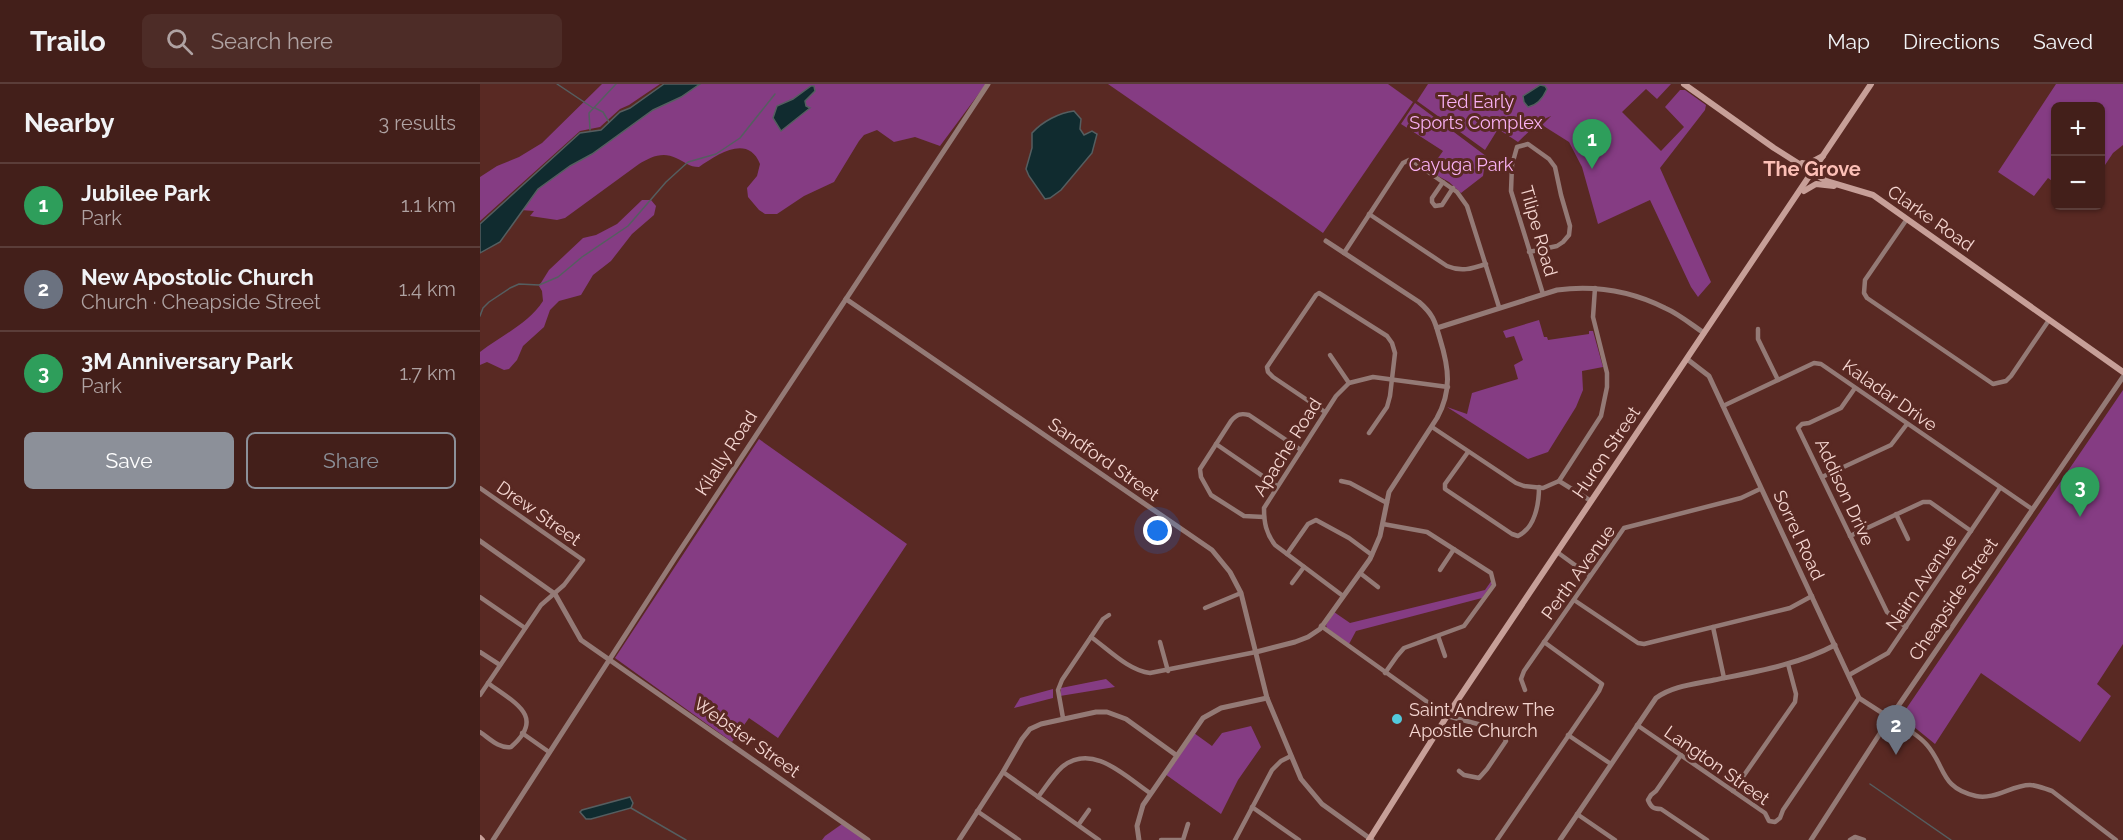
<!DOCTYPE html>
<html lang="en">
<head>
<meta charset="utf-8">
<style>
	:root { --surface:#431f1a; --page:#4d2c27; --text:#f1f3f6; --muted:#afa2a2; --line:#5b3d39; --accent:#8c9099 }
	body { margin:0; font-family:Raleway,sans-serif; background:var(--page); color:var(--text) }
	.controls { position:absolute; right:18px; top:18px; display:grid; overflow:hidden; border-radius:9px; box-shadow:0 2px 4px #0004 }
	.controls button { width:54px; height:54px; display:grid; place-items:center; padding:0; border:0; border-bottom:2px solid var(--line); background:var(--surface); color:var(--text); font:30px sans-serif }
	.you { position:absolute; left:678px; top:447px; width:21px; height:21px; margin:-15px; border:4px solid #fff; border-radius:50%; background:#1a73e8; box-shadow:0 0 0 9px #1a73e833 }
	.badge { display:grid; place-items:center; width:39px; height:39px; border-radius:50%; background:var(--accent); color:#fff; font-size:20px; font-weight:700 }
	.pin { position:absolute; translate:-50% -50px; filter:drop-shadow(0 2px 3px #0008) }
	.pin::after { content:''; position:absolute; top:32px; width:21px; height:18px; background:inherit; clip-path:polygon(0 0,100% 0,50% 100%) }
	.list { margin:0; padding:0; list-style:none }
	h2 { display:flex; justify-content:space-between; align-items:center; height:78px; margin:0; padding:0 24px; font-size:26px }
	h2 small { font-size:20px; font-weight:400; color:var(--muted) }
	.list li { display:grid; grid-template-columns:39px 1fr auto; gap:18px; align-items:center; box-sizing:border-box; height:84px; padding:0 24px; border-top:2px solid var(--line) }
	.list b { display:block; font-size:22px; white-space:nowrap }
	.list p { margin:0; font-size:20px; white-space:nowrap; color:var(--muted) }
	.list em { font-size:20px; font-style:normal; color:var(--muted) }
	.actions { display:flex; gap:12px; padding:18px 24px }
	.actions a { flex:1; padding:14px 0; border:2px solid var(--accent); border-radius:9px; text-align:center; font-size:21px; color:var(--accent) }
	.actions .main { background:var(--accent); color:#fff }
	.icon { flex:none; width:33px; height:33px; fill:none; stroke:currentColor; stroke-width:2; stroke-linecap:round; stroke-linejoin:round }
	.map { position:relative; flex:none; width:1643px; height:756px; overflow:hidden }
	header { display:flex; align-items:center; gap:36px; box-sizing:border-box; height:84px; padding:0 30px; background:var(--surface); border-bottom:2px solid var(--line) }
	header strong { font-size:28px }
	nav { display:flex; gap:33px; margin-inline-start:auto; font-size:21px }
	.search { width:420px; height:54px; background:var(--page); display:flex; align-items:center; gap:15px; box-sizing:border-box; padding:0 21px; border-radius:9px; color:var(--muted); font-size:22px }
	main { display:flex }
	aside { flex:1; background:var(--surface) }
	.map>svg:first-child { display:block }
	.green { fill:#853c83 }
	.water { fill:#102b2f; stroke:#555e60; stroke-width:1.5 }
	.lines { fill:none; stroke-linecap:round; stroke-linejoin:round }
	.stream { stroke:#555e60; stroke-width:1.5 }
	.minor { stroke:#947a76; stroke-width:4.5 }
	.tertiary { stroke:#947a76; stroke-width:5 }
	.secondary { stroke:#c79f98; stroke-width:6 }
	.poi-dot { fill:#53cadc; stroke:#592923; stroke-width:2 }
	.labels { text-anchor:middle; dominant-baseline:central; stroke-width:6; stroke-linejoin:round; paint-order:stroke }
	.park-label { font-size:18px; fill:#f9b1f4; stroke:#592923 }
	.street-label { font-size:18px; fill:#f5d6d1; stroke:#592923 }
	.poi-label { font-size:18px; fill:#f5d6d1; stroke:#592923; text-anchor:start }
	.neighbourhood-label { font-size:20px; font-weight:bold; fill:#fcbfb6; stroke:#592923 }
</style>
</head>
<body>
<header>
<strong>Trailo</strong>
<div class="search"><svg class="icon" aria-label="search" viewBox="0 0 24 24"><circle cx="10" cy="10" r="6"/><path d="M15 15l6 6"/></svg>Search here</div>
<nav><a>Map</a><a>Directions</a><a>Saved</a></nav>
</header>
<main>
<aside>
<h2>Nearby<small>3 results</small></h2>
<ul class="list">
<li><span class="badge" style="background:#2e9e5b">1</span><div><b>Jubilee Park</b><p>Park</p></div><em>1.1 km</em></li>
<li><span class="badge" style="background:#6b7280">2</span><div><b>New Apostolic Church</b><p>Church · Cheapside Street</p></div><em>1.4 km</em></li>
<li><span class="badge" style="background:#2e9e5b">3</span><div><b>3M Anniversary Park</b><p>Park</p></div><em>1.7 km</em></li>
</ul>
<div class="actions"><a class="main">Save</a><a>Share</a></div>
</aside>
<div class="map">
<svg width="1643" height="756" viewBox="0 0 1643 756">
	<rect width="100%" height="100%" fill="#592923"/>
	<g class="green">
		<polygon points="122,0 180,0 149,21 140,25 120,43 100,47 0,137 0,93 17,82 39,73 62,59"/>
		<path d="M218,0H506L460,62L435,53L414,58L397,46L384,51L379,57L354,98L324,112L297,130H285L279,126L268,113L267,104L277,92L280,80C268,50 238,70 219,83C209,83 205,78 196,74C183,67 170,73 159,80L85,134L77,136L50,132L54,127L41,126L58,103L174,24Z"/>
		<polygon points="628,0 908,0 933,18 843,149"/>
		<polygon points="948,0 1191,0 1177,15 1166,5 1142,28 1181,67 1204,43 1185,23 1200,6 1205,6 1226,21 1225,26 1180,84 1231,198 1218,213 1211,203 1170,116 1118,140 1102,83 1089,58 1062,41 1071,32 1060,37 1038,58 1018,45 1005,66 937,17"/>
		<polygon points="1576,0 1643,0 1643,61 1633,69 1621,87 1620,22 1576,22 1575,99 1568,94 1554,112 1518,88"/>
		<polygon points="935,19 1006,72 1003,92 981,109 969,98 949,87 963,67 921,40"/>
		<path d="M162,116H171L176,122L174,131L152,150L131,177L113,191L101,211L79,217L70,226L64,243L43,262L37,276L29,285L24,286L7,278L0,281V268C22,251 48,240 63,217L62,207L59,202L69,186L103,154L116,151L137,140Z"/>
		<polygon points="1059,236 1064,253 1067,253 1068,256 1109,250 1109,247 1113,247 1123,283 1102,287 1103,306 1096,323 1068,368 1048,375 967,323 987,330 992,309 1038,295 1034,281 1043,276 1034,252 1026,254 1023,247"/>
		<polygon points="1643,306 1643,560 1617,600 1631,612 1600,658 1501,589 1455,660 1428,638 1424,628"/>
		<polygon points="279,355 427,460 298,654 269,634 252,658 135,574"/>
		<polygon points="1012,496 1012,500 1002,514 876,547 869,560 847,544 846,541 854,528 870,539 1005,506"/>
		<polygon points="626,595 635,603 580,612 581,604"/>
		<polygon points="573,605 573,614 534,624 540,614"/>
		<polygon points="771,642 781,663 758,696 741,730 685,690 714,649 732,662 742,649"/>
		<polygon points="362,740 388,756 342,756 345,752"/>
	</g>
	<g class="water">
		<polygon points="184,0 220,0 201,13 173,26 112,70 90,82 58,105 20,158 0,169 0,140 100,49 121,46 140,28 150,24"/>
		<path d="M1060,1L1065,2L1067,5C1063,14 1058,21 1048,23L1044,18L1043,12Z"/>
		<polygon points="331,2 334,2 335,7 325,17 326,22 330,24 301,47 293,34 297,22 313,15"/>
		<path d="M594,27L601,35L600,45L604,51L612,47L617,50L612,69L581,106L570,114L565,115L549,92L546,85L552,64V49C563,37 579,29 594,27Z"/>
		<polygon points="150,713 153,719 151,724 111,735 106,735 100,728 102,726"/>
	</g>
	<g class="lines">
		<g class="stream">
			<polyline points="77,0 113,24"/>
			<polyline points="115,24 123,28 129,38"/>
			<polyline points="110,46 109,29 136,0"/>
			<polyline points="0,232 3,224 9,218 30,204 39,200 59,201 78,193 102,173 148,142 186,98 208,78 236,70 260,54 295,10"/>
			<polyline points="1390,700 1471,756"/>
			<polyline points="151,724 206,756"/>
		</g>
		<g class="minor">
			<polyline points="963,98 952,114 952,118 955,122 962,121 973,104"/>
			<path d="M889,130L967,182C981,188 991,185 1006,180"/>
			<polyline points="1427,135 1385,196 1384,209 1387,214 1513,300 1526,297 1531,292 1569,236"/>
			<polyline points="1049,168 1077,162 1083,158 1089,151 1090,142 1081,111 1075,83 1069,75 1048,60 1037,63 1032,81 1031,107 1063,210"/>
			<polyline points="864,169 923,79 929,76 934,78 977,108 987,122 1019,223"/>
			<polyline points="1278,245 1278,255 1298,296"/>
			<polyline points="850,271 869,299"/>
			<polyline points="1375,304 1361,324 1329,339 1322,340 1318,344 1407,528 1426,543"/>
			<polyline points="1243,322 1334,279 1341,280 1552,425"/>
			<polyline points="845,328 793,293 788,288 787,283 836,211 839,209 907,252 912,259 915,269 910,312 907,323 889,349"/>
			<polyline points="952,343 1036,399 1044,402 1063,404 1079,397 1121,332 1127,303 1127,289 1113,233 1115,204"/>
			<polyline points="736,360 797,402"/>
			<path d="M988,368L965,400V405L1032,450L1038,452C1055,444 1059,420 1059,403"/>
			<polyline points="1342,393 1411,361 1427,340"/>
			<polyline points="861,397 870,399 907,419"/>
			<polyline points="1079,397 1111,417"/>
			<polyline points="0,404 103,476 84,501 61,521 0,611"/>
			<polyline points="1416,430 1428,455"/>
			<path d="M784,433L764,432L731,411L721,393L720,385L751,337C757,330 761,329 769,331L821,366"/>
			<polyline points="903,440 947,448 1011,489 1014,501 984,542 924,564 917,572 905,589"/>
			<polyline points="1370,452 1443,418 1450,418 1491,447"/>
			<polyline points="1077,468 1110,492"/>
			<polyline points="807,470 828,440 836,436 869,454 892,471"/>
			<polyline points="960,486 974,465"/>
			<polyline points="880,489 898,503"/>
			<polyline points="812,499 824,483"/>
			<path d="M863,512L795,461C786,449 784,439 784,424L856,312L869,299L893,293L968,303"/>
			<polyline points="0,513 45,544"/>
			<polyline points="1094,516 1158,559 1164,560 1310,524 1332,512"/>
			<polyline points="725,524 761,509"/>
			<polyline points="841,542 967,632 1021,646 1026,657 1007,685 999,694 984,691 979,687"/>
			<polyline points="1233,543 1244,594"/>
			<polyline points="958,552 965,572"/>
			<path d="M611,553C628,565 649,587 670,589L776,568"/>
			<polyline points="680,558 688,587"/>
			<polyline points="0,568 20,581"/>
			<polyline points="1369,591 1408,569 1520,404"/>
			<polyline points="1045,606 1041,595 1044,587 1144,444 1261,414 1280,405"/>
			<polyline points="583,634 578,606 582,596 623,535 629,531"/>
			<path d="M1410,634C1422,642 1438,650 1447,661C1466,683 1460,704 1496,712C1515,716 1532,701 1550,701C1557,701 1565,705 1572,707L1636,756"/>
			<polyline points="1157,641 1285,729 1289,737 1295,738 1300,734 1303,726 1379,614"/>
			<path d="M0,648C9,654 19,665 31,663C67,632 33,618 8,599"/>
			<polyline points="42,649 69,668"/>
			<polyline points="1088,651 1131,680"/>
			<path d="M1201,671L1176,707L1171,711L1168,716C1171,723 1173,725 1181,725L1227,756"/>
			<polyline points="523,688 619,756"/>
			<polyline points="1253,707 1315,618 1316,610 1308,580"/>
			<path d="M558,713C566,703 573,691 582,683C612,658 645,692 670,709"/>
			<polyline points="772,723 819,756"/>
			<polyline points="497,727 539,756"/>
			<polyline points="1097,730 1135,756"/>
			<polyline points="599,740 609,726"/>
			<polyline points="681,756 701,756"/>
			<polyline points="703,756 708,740"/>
			<polyline points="755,756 792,686 801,677 811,672"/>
			<polyline points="1017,756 1119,607 1122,600 1064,558"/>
			<polyline points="1370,756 1375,753 1384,756"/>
		</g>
		<g class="tertiary">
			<polyline points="366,215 732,466 750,488 761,509 787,614 821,695 842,720 892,756"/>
			<path d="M957,244L1077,206C1115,201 1151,207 1185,224C1199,230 1212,241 1224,249"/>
			<polyline points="1207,275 1229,292 1379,614 1410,634"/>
			<polyline points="0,457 75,510 101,556 388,756"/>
			<path d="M776,568L815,558L828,553L840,545L890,475L900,452L909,408L957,334C972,307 969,284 960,255C955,238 954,231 939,218L846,157"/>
			<polyline points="13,756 195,474 508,0"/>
			<polyline points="479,756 523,688 542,655 550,645 561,640 616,628 627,628 646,635 696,671"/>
			<polyline points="659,756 657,742 663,721 723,634 741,624 787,614"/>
			<path d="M1080,756L1176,614C1192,602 1215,600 1234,596C1274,588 1318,581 1355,561"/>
			<polyline points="1331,756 1410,634 1643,293"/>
		</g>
		<g class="secondary">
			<polyline points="1204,0 1294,64 1346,97 1393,111 1643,288"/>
			<polyline points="1322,79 1328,80 1343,72"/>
			<polyline points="1324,107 1336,100 1354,102"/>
			<polyline points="0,754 2,756"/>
			<polyline points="889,756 967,632 1391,0"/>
		</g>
	</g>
	<circle class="poi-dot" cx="917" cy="635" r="6"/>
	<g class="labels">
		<g class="park-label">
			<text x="996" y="17">Ted Early<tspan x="996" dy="21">Sports Complex</tspan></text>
			<text x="981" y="80">Cayuga Park</text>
		</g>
		<g class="street-label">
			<text transform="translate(1451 134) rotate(35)">Clarke Road</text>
			<text transform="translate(1059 147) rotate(74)">Tilipe Road</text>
			<text transform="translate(1410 311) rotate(35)">Kaladar Drive</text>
			<text transform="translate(807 363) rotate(-58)">Apache Road</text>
			<text transform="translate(1126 368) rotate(-56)">Huron Street</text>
			<text transform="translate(246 369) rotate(-57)">Kilally Road</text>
			<text transform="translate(624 375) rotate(35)">Sandford Street</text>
			<text transform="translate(1365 408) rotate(65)">Addison Drive</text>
			<text transform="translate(59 429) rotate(35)">Drew Street</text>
			<text transform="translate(1319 451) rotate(65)">Sorrel Road</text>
			<text transform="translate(1098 488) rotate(-54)">Perth Avenue</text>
			<text transform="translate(1441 498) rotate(-56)">Nairn Avenue</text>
			<text transform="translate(1473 515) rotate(-56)">Cheapside Street</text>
			<text transform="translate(267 653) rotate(35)">Webster Street</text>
			<text transform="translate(1237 681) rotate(35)">Langton Street</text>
		</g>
		<g class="poi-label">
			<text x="929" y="625">Saint Andrew The<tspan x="929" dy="21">Apostle Church</tspan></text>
		</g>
		<g class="neighbourhood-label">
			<text x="1332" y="85">The Grove</text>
		</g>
	</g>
</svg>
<div class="controls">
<button>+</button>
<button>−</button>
</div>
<div class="you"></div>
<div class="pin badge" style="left:1112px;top:85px;background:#2e9e5b">1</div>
<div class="pin badge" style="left:1416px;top:671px;background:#6b7280">2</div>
<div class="pin badge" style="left:1600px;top:433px;background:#2e9e5b">3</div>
</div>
</main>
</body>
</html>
